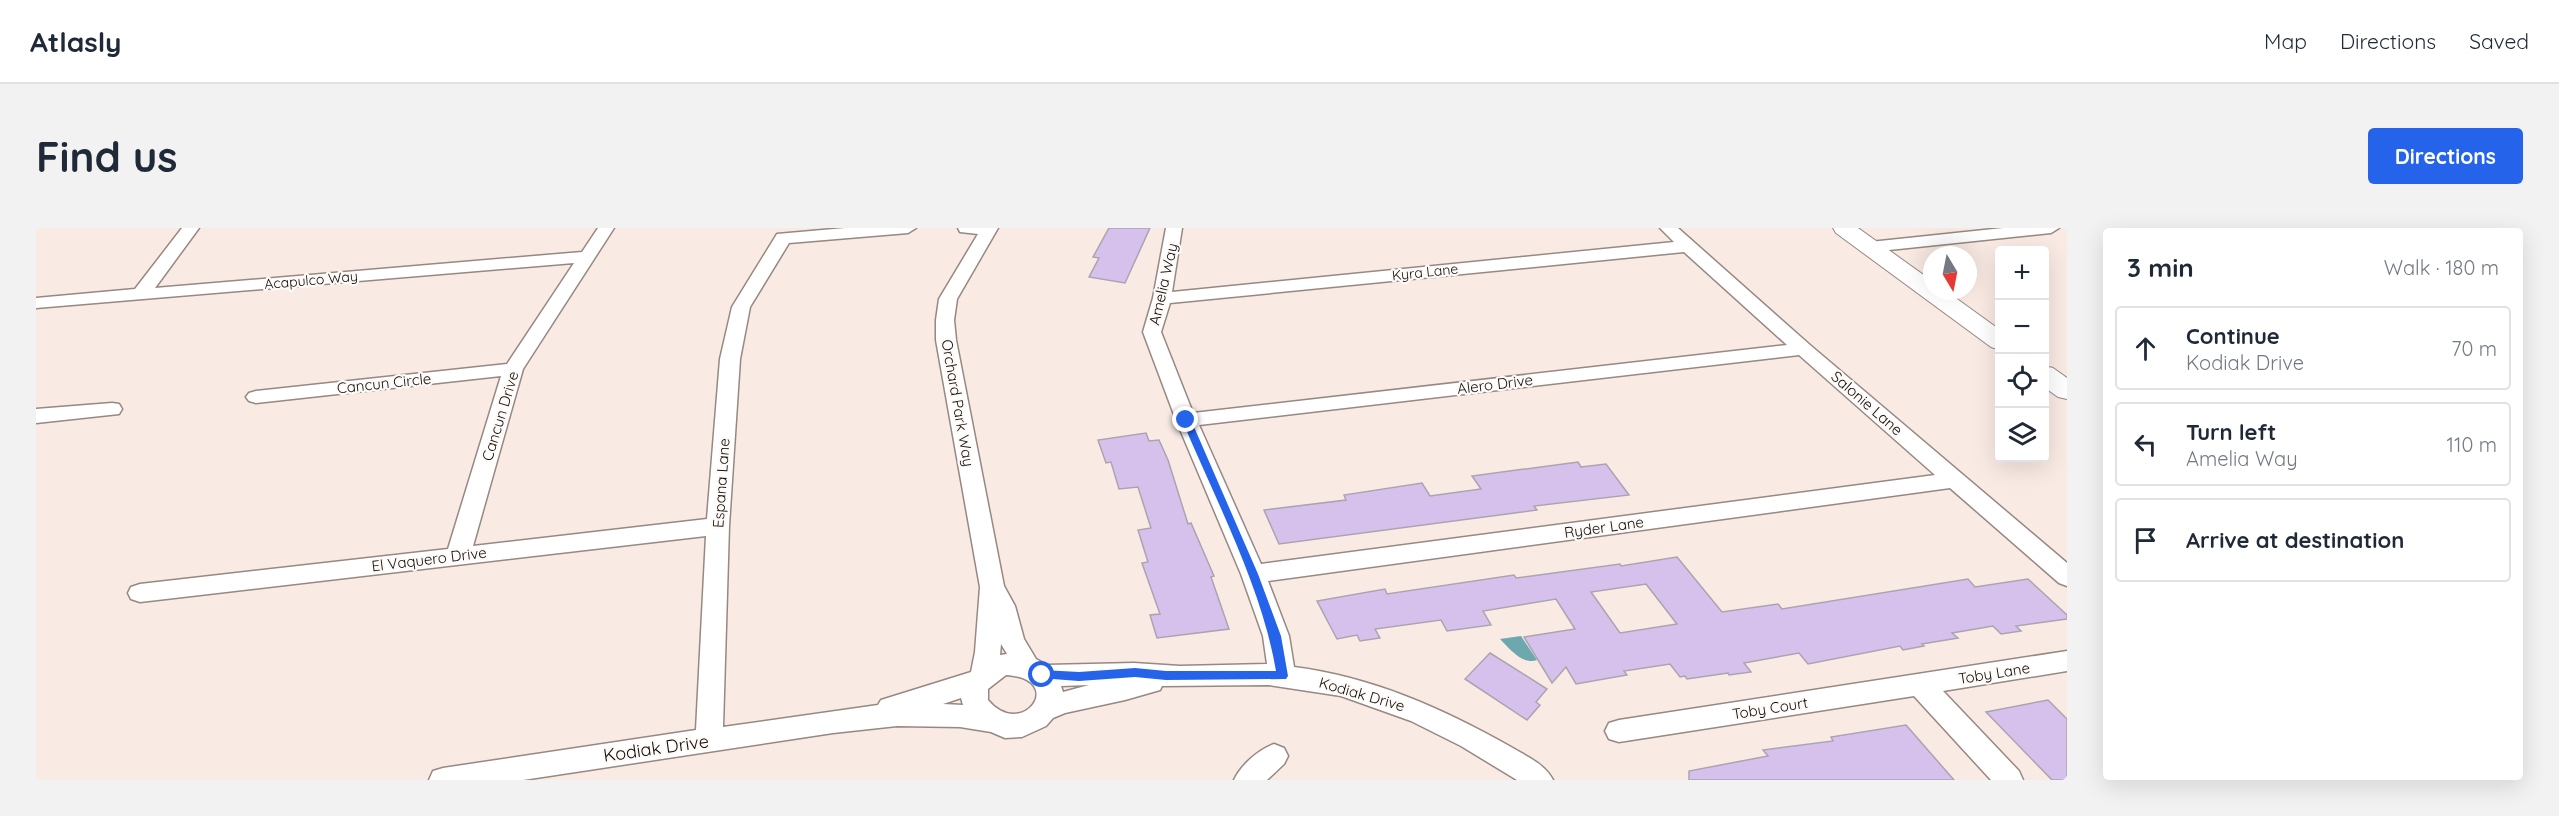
<!DOCTYPE html>
<html lang="en">
<head>
<meta charset="utf-8">
<style>
	:root { --surface:#fff; --page:#f2f2f3; --text:#1f2937; --muted:#747a83; --line:#e0e1e3; --accent:#2563eb }
	body { margin:0; font-family:Quicksand,sans-serif; background:var(--page); color:var(--text) }
	.controls { position:absolute; right:18px; top:18px; display:grid; overflow:hidden; border-radius:6px; box-shadow:0 6px 24px #0002 }
	.controls button { width:54px; height:54px; display:grid; place-items:center; padding:0; border:0; border-bottom:2px solid var(--line); background:var(--surface); color:var(--text); font:30px sans-serif }
	.compass { position:absolute; left:1887px; top:18px; width:54px; height:54px; border-radius:50%; background:var(--surface); box-shadow:0 6px 24px #0002; rotate:170deg }
	.stop { position:absolute; width:18px; height:18px; margin:-14px; border:4px solid #2563eb; border-radius:50%; background:#fff }
	.stop.end { background:#2563eb; border-color:#fff; box-shadow:0 2px 6px #0008 }
	.list { margin:0; padding:0; list-style:none }
	h2 { display:flex; justify-content:space-between; align-items:center; height:78px; margin:0; padding:0 24px; font-size:26px }
	h2 small { font-size:20px; font-weight:400; color:var(--muted) }
	.list li { display:grid; grid-template-columns:39px 1fr auto; gap:18px; align-items:center; box-sizing:border-box; height:84px; margin:0 12px 12px; padding:0 12px; border:2px solid var(--line); border-radius:6px }
	.list b { display:block; font-size:22px; white-space:nowrap }
	.list p { margin:0; font-size:20px; white-space:nowrap; color:var(--muted) }
	.list em { font-size:20px; font-style:normal; color:var(--muted) }
	.icon { flex:none; width:33px; height:33px; fill:none; stroke:currentColor; stroke-width:2; stroke-linecap:round; stroke-linejoin:round }
	.map { position:relative; flex:none; width:2031px; height:552px; overflow:hidden; border-radius:6px }
	header { display:flex; align-items:center; gap:36px; box-sizing:border-box; height:84px; padding:0 30px; background:var(--surface); border-bottom:2px solid var(--line) }
	header strong { font-size:28px }
	nav { display:flex; gap:33px; margin-inline-start:auto; font-size:21px }
	.intro { display:flex; align-items:center; justify-content:space-between; box-sizing:border-box; height:144px; padding:0 36px }
	h1 { margin:0; font-size:42px }
	.button { padding:15px 27px; border-radius:6px; background:var(--accent); color:#fff; font-size:21px; font-weight:700 }
	main { display:flex; gap:36px; padding:0 36px }
	aside { flex:1; background:var(--surface); border-radius:6px; box-shadow:0 6px 24px #0002 }
	.map>svg:first-child { display:block }
	.water { fill:#6ca8ad }
	.building { fill:#d6c1ec; stroke:#aaa4b1; stroke-width:1.5; fill-rule:evenodd }
	.lines { fill:none; stroke-linecap:round; stroke-linejoin:round }
	.minor-casing { stroke:#968882; stroke-width:3 }
	.major-casing { stroke:#968882; stroke-width:2 }
	.minor { fill:#fff; fill-rule:evenodd }
	.major { fill:#fff; fill-rule:evenodd }
	.route { fill:#2563eb }
	.labels { text-anchor:middle; dominant-baseline:central; stroke-width:4.5; stroke-linejoin:round; paint-order:stroke }
	.far-street-label { font-size:14px; fill:#120d0b; stroke:#fdfaf8 }
	.street-label { font-size:15px; fill:#120d0b; stroke:#fdfaf8 }
	.near-street-label { font-size:18px; fill:#120d0b; stroke:#fdfaf8 }
</style>
</head>
<body>
<header>
<strong>Atlasly</strong>
<nav><a>Map</a><a>Directions</a><a>Saved</a></nav>
</header>
<div class="intro"><h1>Find us</h1><a class="button">Directions</a></div>
<main>
<div class="map">
<svg width="2031" height="552" viewBox="0 0 2031 552">
	<rect width="100%" height="100%" fill="#f9eae3"/>
	<path class="water" d="M1485,408L1501,432C1486,437 1474,421 1464,411Z"/>
	<g class="building">
		<polygon points="1073,0 1114,0 1089,55 1053,49 1063,30 1057,29"/>
		<polygon points="1110,205 1113,213 1123,212 1132,232 1152,296 1155,295 1178,348 1175,349 1193,401 1121,410 1114,387 1124,386 1106,335 1112,334 1102,302 1115,300 1102,259 1083,261 1075,234 1070,235 1062,212"/>
		<polygon points="1542,234 1545,239 1570,236 1593,267 1498,278 1501,282 1243,316 1228,282 1310,272 1308,267 1386,255 1394,268 1445,261 1436,248"/>
		<path d="M1641,329L1686,384L1742,376L1746,381L1932,351L1939,359L1992,351L2031,387V391L1980,398L1985,403L1965,406L1957,398L1916,405L1922,410L1886,416L1888,418L1867,422L1864,418L1772,436L1763,425L1708,435L1715,444L1693,447L1692,445L1651,451L1649,448L1644,449L1634,436L1588,443L1591,447L1540,456L1530,439L1516,455L1488,409L1539,401L1520,371L1447,383L1455,397L1411,403L1405,392L1339,401L1344,410L1324,413L1321,407L1301,411L1281,373L1349,361L1351,366L1478,347L1480,350L1584,336L1585,338ZM1610,356L1641,396L1584,405L1555,364Z"/>
		<polygon points="1454,425 1511,461 1500,474 1504,477 1491,492 1429,451"/>
		<polygon points="2012,472 2031,491 2031,552 2016,552 1950,484"/>
		<polygon points="1870,497 1918,552 1653,552 1653,543 1732,528 1727,522 1797,513 1795,509"/>
	</g>
	<g class="lines">
		<defs>
			<g id="minor">
				<path d="M146,0H163L119,60L546,24L562,0H578L487,141L437,318L671,291L684,131L696,79L741,6L809,0H880L872,5L753,15L714,79L704,131L693,298L687,499L842,477L845,472L935,444L939,424L944,359L900,112V92L903,71L942,6L924,4L922,0H962L921,71L918,92L920,112L968,358L979,378L988,411L1000,431L1011,437L1098,435L1144,438L1231,436L1227,408L1205,346L1140,192L1107,104L1117,70L1130,0H1146L1136,64L1638,14L1624,0H1642L1774,117L2031,335V358L2023,355L1914,260L1232,353L1253,408L1258,439C1336,449 1406,480 1475,519C1490,528 1509,536 1517,552H1481L1425,518L1375,493L1305,468L1233,457L1126,458L1124,462L1089,472L1029,485L1017,490L1010,498L986,509L969,510L955,504L924,499L861,498L797,505L487,552H393L397,543L407,540L660,502L670,308L104,374L95,371L92,365L95,359L104,356L412,321L465,148L220,175L213,173L210,169L213,165L220,163L471,136L538,35L0,80V70L99,61ZM1648,24L1751,117L1157,185L1125,104L1134,75ZM1763,127L1899,247L1225,336L1163,197ZM965,416L971,426L964,427ZM970,447C1032,451 986,513 952,472V461ZM1053,457L1027,464L1025,458ZM925,470L927,477L907,476Z"/>
				<polygon points="1967,0 2023,0 2015,5 1834,24 1828,23 1825,19 1828,15 1834,14"/>
				<polygon points="76,175 83,176 86,181 83,186 0,195 0,181"/>
				<polygon points="2031,423 2031,443 1907,463 1983,543 1987,552 1955,552 1878,468 1583,514 1573,511 1569,503 1573,495 1583,492"/>
				<path d="M1238,516L1248,520L1252,528L1248,536L1231,552H1198C1205,537 1222,522 1238,516Z"/>
			</g>
			<g id="major">
				<polygon points="1797,0 1822,0 1896,53 1896,63 1910,63 1964,102 1964,122 1955,119 1800,5"/>
				<polygon points="2008,138 2017,140 2031,150 2031,171 2022,169 2008,159"/>
			</g>
		</defs>
		<use href="#minor" class="minor-casing"/>
		<use href="#major" class="major-casing"/>
		<use href="#minor" class="minor"/>
		<use href="#major" class="major"/>
	</g>
	<path class="route" d="M1150,189L1155,192L1222,346L1245,408L1252,448L1250,451L1130,452L1099,449L1043,453L1003,450V443L1006,442L1043,444L1099,440L1130,443H1240C1226,359 1179,271 1146,192Z"/>
	<g class="labels">
		<g class="far-street-label">
			<text transform="translate(1389 44) rotate(-6)">Kyra Lane</text>
			<text transform="translate(275 52) rotate(-5)">Acapulco Way</text>
		</g>
		<g class="street-label">
			<text transform="translate(1127 56) rotate(-77)">Amelia Way</text>
			<text transform="translate(348 155) rotate(-6)">Cancun Circle</text>
			<text transform="translate(1459 156) rotate(-7)">Alero Drive</text>
			<text transform="translate(922 175) rotate(80)">Orchard Park Way</text>
			<text transform="translate(1831 175) rotate(41)">Salonie Lane</text>
			<text transform="translate(464 188) rotate(-73)">Cancun Drive</text>
			<text transform="translate(685 255) rotate(-86)">Espana Lane</text>
			<text transform="translate(1568 299) rotate(-8)">Ryder Lane</text>
			<text transform="translate(393 331) rotate(-7)">El Vaquero Drive</text>
			<text transform="translate(1958 445) rotate(-9)">Toby Lane</text>
			<text transform="translate(1326 466) rotate(16)">Kodiak Drive</text>
			<text transform="translate(1734 480) rotate(-9)">Toby Court</text>
		</g>
		<g class="near-street-label">
			<text transform="translate(620 520) rotate(-8)">Kodiak Drive</text>
		</g>
	</g>
</svg>
<div class="controls">
<button>+</button>
<button>−</button>
<button><svg class="icon" aria-label="locate" viewBox="0 0 24 24"><circle cx="12" cy="12" r="6"/><path d="M12 2v4M12 18v4M2 12h4M18 12h4"/></svg></button>
<button><svg class="icon" aria-label="layers" viewBox="0 0 24 24"><path d="M12 4l9 5-9 5-9-5zM3 14l9 5 9-5"/></svg></button>
</div>
<svg class="compass" viewBox="-18 -18 36 36"><path d="M0-13l5 13h-10z" fill="#e53935"/><path d="M0 13l5-13h-10z" fill="#747a83"/></svg>
<div class="stop" style="left:1006px;top:447px"></div>
<div class="stop end" style="left:1150px;top:192px"></div>
</div>
<aside>
<h2>3 min<small>Walk · 180 m</small></h2>
<ul class="list">
<li><svg class="icon" aria-label="ahead" viewBox="0 0 24 24"><path d="M12 20V5M6 11l6-6 6 6"/></svg><div><b>Continue</b><p>Kodiak Drive</p></div><em>70 m</em></li>
<li><svg class="icon" aria-label="left" viewBox="0 0 24 24"><path d="M17 20v-9H6M10 6l-5 5 5 5"/></svg><div><b>Turn left</b><p>Amelia Way</p></div><em>110 m</em></li>
<li><svg class="icon" aria-label="arrive" viewBox="0 0 24 24"><path d="M6 21V4h12l-3 4 3 4H6"/></svg><div><b>Arrive at destination</b></div></li>
</ul>
</aside>
</main>
</body>
</html>
